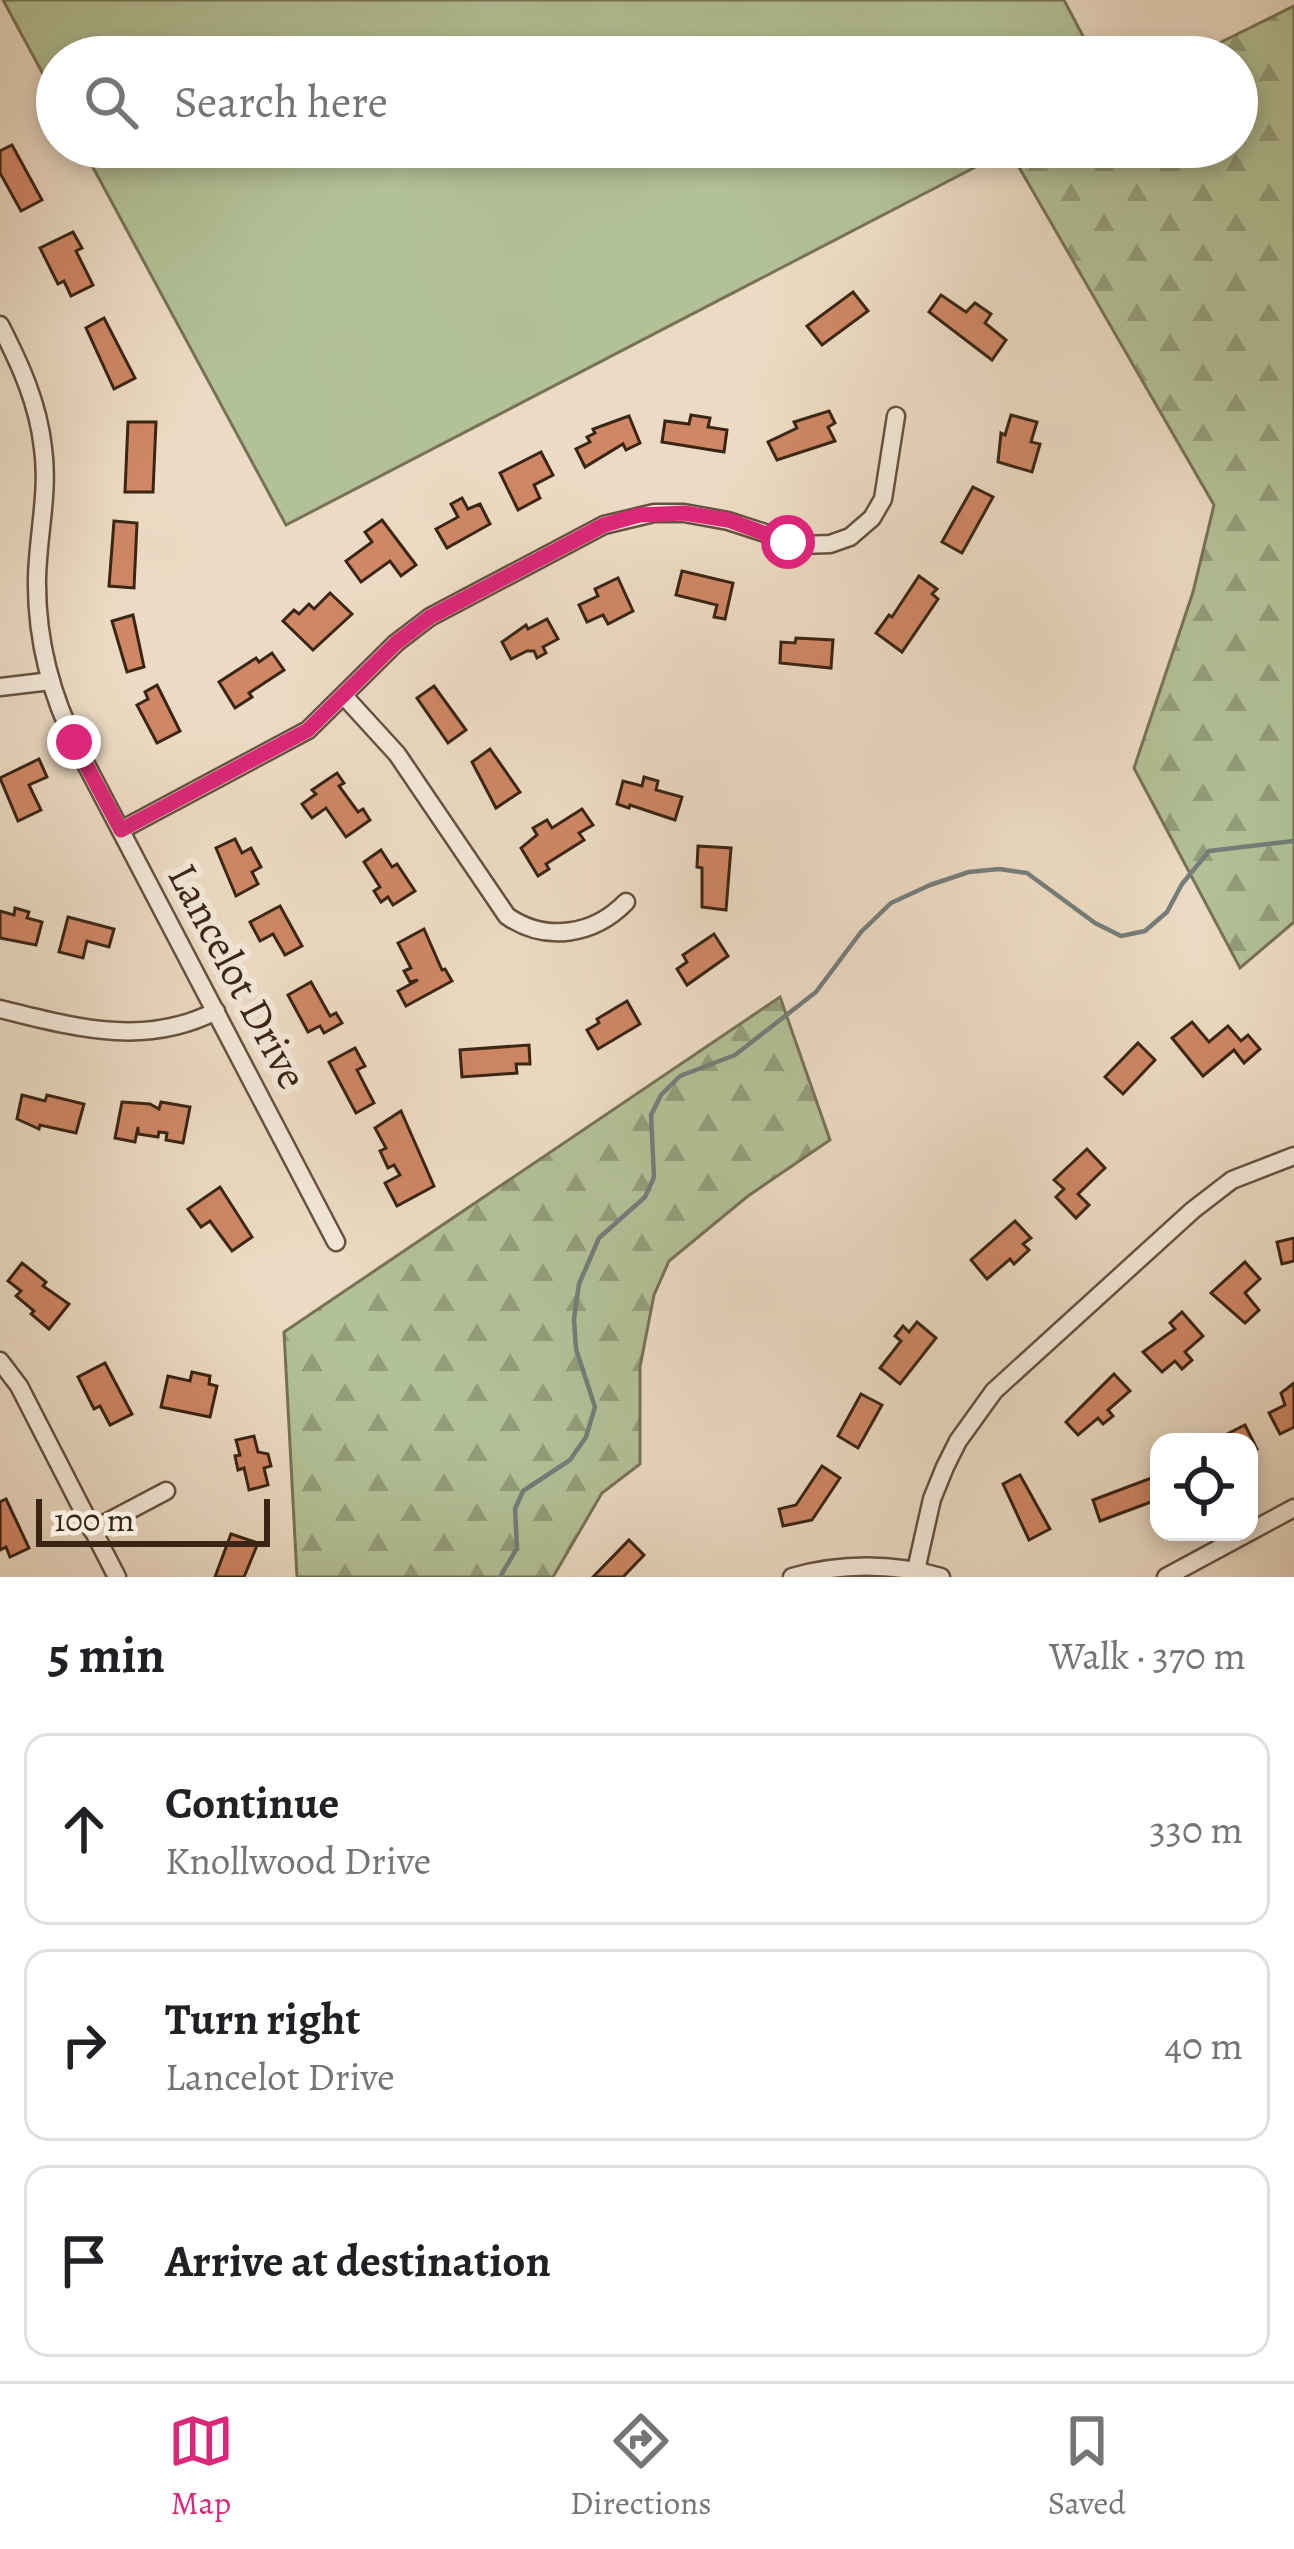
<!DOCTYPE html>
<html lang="en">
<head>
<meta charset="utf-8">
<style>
	:root { --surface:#fff; --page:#f6f6f6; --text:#202124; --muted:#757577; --line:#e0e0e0; --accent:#db2777 }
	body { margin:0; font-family:Alegreya,serif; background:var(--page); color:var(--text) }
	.controls { position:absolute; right:36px; bottom:36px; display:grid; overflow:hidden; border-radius:24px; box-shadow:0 6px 18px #0003 }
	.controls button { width:108px; height:108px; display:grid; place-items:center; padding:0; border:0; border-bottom:3px solid var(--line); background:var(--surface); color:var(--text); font:60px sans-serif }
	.scale { position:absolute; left:36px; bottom:30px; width:234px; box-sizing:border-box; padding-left:12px; border:6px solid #3a2514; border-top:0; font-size:33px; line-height:42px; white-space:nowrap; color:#3a2514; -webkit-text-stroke:9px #f3e8d9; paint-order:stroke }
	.stop { position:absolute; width:36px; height:36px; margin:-27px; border:9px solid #db2777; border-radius:50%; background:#fff }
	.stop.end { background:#db2777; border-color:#fff; box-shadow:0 3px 12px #0008 }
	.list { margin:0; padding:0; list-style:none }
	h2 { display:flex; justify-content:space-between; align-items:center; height:156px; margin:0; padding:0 48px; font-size:51px }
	h2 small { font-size:39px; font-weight:400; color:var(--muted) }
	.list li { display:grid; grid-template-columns:78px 1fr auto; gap:36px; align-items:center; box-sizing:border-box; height:192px; margin:0 24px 24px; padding:0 24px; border:3px solid var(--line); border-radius:24px }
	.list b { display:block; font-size:45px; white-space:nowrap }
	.list p { margin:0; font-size:39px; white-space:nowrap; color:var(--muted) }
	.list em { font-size:39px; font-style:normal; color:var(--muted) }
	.icon { flex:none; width:66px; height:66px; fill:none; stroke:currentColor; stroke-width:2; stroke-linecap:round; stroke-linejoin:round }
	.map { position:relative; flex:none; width:1294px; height:1577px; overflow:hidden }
	.search { position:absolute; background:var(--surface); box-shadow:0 6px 18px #0003; left:36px; right:36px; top:36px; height:132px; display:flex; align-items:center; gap:30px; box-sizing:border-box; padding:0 42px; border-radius:66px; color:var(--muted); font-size:45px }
	.sheet { height:804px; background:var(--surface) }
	nav { display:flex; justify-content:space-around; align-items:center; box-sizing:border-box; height:168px; border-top:3px solid var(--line); background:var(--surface); font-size:33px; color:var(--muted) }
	nav a { display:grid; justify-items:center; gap:6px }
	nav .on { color:var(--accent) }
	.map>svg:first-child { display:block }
	.grass { fill:#b3c197; stroke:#767356; stroke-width:3 }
	.forest { fill:url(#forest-firs); stroke:#767356; stroke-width:3 }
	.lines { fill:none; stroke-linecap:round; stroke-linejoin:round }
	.stream { stroke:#757d7b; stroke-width:4.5 }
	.building { fill:#cf8765; stroke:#3a2514; stroke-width:3 }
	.street-casing { stroke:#665240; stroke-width:21 }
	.street { stroke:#f3e8d9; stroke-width:16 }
	.route { stroke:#db2777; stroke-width:15 }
	.labels { text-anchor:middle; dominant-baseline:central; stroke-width:12; stroke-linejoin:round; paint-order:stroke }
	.street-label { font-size:42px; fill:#3a2514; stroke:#f3e8d9 }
</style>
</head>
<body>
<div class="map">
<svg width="1294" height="1577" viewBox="0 0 1294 1577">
	<defs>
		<pattern id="forest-firs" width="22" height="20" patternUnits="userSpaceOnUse" patternTransform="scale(3)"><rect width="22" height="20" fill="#b3c197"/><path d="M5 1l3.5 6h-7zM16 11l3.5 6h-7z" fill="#939d7a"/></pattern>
	</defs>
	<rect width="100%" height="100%" fill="#ecdbc4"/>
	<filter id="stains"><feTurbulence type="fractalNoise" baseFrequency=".00167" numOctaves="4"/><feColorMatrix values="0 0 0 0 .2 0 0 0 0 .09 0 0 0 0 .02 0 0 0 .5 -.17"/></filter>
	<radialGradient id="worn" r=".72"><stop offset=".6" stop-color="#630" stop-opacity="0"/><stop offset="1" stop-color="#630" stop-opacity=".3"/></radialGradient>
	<g class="grass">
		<polygon points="3,0 1064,0 1094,57 57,57 57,100"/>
		<polygon points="82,147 1014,147 286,525"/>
	</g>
	<g class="forest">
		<polygon points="1294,6 1294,922 1240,968 1134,768 1193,592 1214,505 1009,150 1237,147 1237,57 1191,57"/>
		<polygon points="780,997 830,1140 748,1196 669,1261 654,1295 640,1367 640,1464 602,1493 553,1577 297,1577 284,1332"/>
	</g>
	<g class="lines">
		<polyline class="stream" points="500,1577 517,1548 515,1509 523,1491 570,1460 586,1437 595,1407 576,1349 574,1319 579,1284 599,1238 645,1197 654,1177 651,1115 661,1095 680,1076 735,1055 816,992 861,932 891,903 930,885 969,872 999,869 1027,873 1095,923 1121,936 1145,931 1167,912 1182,884 1209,851 1294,841"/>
	</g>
	<g class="building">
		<polygon points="12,145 42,200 21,211 0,173 0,151"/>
		<polygon points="73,232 82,248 76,251 93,285 71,296 64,281 58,284 40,248"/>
		<polygon points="853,292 868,311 822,345 807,326"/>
		<polygon points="941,295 966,312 975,303 991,314 985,323 1006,340 992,360 929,312"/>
		<polygon points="104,318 135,378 114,389 86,328"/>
		<polygon points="829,411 835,423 828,427 835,441 777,460 768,442 797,428 794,422"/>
		<polygon points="691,415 710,418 708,427 727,430 724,452 662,442 665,421 689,424"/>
		<polygon points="1011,415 1037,422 1031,442 1040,444 1032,472 998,462 1001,433 1005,435"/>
		<polygon points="629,416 640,443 626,450 623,444 585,467 576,449 590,442 587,437 595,433 593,429"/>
		<polygon points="128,422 156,422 153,492 125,492"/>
		<polygon points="541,452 553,475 534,485 540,498 518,510 500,473"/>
		<polygon points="973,487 993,497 962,553 942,542"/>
		<polygon points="462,498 468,509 480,504 490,524 447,548 436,529 458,517 451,504"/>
		<polygon points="382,520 416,565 401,576 390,561 361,582 346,561 372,542 365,532"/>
		<polygon points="114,521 137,523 134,588 109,586"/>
		<polygon points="682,571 733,583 725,619 714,617 717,605 676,595"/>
		<polygon points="919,576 937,589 932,594 938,599 902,652 876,633 889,615 892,617"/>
		<polygon points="618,578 633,611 608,624 603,615 587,622 579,605 598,596 595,589"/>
		<polygon points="330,593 352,614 313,650 283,621 294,610 299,614 309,604 314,609"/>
		<polygon points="133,615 144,667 127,672 112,621"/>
		<polygon points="547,619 558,639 543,647 546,653 537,658 534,651 527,651 511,659 502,642 526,625 528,629"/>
		<polygon points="796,638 833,640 831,668 780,663 781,642 795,643"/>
		<polygon points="272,653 284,670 249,693 252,697 235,708 219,682 256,658 259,662"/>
		<polygon points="157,685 180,731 157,743 137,705 148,699 145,692"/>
		<polygon points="434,686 466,730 448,743 417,698"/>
		<polygon points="490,749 520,792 496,808 472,762"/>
		<polygon points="39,759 47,777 29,785 41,810 18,821 0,778"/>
		<polygon points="337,773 344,783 339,786 358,812 363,809 370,820 346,837 326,808 312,818 302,804 316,794 312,790"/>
		<polygon points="644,777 658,781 656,790 682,797 675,820 630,805 629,808 617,804 623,781 642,786"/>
		<polygon points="582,809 593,825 579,833 584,840 546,864 549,869 538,876 521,848 537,835 533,828 547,820 552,828"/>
		<polygon points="235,839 242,853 251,848 261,867 252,872 258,884 236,896 216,848"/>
		<polygon points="698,846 731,848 726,910 702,907 702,868 697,867"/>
		<polygon points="381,850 392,867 397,864 415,891 393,905 388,897 381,902 374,891 380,887 364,862"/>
		<polygon points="280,906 302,946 285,955 273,934 260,941 250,922"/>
		<polygon points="15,908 29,912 27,918 42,922 36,945 0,938 0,911 14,915"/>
		<polygon points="68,917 114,929 109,947 87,941 83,958 59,952"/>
		<polygon points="424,929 442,970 445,969 452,981 406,1006 398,991 418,980 410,982 404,971 411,968 398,943"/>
		<polygon points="714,934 728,956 687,985 677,969 687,962 683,955"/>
		<polygon points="311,982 330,1016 336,1013 342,1023 324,1033 320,1026 308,1032 288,995"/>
		<polygon points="627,1001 640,1024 598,1049 587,1030 599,1023 597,1019"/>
		<polygon points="1192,1022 1209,1042 1228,1026 1241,1041 1248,1035 1260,1049 1244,1063 1234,1050 1203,1076 1172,1038"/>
		<polygon points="1138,1043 1155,1060 1123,1094 1105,1077"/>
		<polygon points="529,1045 530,1064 516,1064 517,1073 462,1077 460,1050"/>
		<polygon points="355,1048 365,1066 357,1070 374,1103 356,1113 329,1062"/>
		<polygon points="22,1095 45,1101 47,1095 84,1104 76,1133 40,1125 39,1129 17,1119"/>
		<polygon points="122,1102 150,1104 159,1109 161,1102 190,1107 183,1143 166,1140 167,1133 159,1132 158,1137 138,1134 138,1127 135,1142 115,1138"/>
		<polygon points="401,1111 434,1186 397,1206 385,1183 400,1175 394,1165 388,1168 380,1151 386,1148 375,1128"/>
		<polygon points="1087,1149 1105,1168 1078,1194 1089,1205 1076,1218 1056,1197 1064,1189 1054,1180"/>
		<polygon points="220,1187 252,1237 232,1251 210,1221 201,1227 188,1209"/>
		<polygon points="1015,1221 1031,1238 1023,1244 1029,1250 1014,1264 1010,1259 987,1279 971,1260"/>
		<polygon points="1294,1238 1294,1261 1282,1264 1277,1242"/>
		<polygon points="1245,1262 1260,1279 1245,1293 1259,1310 1245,1323 1211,1293"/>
		<polygon points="22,1263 46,1282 43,1286 69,1304 49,1329 31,1314 34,1311 16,1296 21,1291 8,1281"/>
		<polygon points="1182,1312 1203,1336 1185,1352 1192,1360 1182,1369 1175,1361 1162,1372 1143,1352 1175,1329 1170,1323"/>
		<polygon points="917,1322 936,1338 900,1384 880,1368 901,1341 895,1336 903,1326 909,1332"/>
		<polygon points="105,1363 132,1414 110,1425 100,1406 94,1409 78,1377"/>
		<polygon points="192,1372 210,1376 209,1384 217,1386 210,1417 161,1407 168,1376 190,1381"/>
		<polygon points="1114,1374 1130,1391 1108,1410 1113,1416 1103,1424 1098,1418 1078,1435 1066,1422"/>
		<polygon points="1294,1383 1294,1427 1280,1434 1269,1413 1285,1405 1281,1393"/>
		<polygon points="861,1394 882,1405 858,1448 838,1436"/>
		<polygon points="1245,1425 1257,1449 1249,1453 1249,1442 1211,1442"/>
		<polygon points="254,1436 258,1452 268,1454 271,1466 264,1468 268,1485 249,1490 244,1468 238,1470 235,1456 240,1455 236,1440"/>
		<polygon points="822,1466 840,1478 812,1520 783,1526 779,1509 796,1505"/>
		<polygon points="1020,1475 1050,1529 1029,1540 1003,1484"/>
		<polygon points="1154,1477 1159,1499 1100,1521 1093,1500"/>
		<polygon points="6,1499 29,1548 10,1557 6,1547 0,1550 0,1502"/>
		<polygon points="231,1534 258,1543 244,1577 215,1577"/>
		<polygon points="629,1540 644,1555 623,1577 593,1577"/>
	</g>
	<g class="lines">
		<defs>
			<g id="street">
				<path d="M0,325C20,364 38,403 43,448C49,492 38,534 37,578C36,638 51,696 78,749L336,1242"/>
				<polyline points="0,687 51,681"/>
				<path d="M344,696L397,754L507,916C546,943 594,935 626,902"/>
				<polyline points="121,830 308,730 396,643 430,617 604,525 654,513 684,513 728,521 802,545 830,544 850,537 872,518 883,499 896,416"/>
				<path d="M0,1009C74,1027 144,1048 216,1011"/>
				<polyline points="0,1361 19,1386 117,1577"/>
				<polyline points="92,1530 166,1491"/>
				<polyline points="916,1570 932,1499 945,1467 958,1441 994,1391 1193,1210 1232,1180 1294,1156"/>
				<path d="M792,1577C840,1563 893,1563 941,1577"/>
				<polyline points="1166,1577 1294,1508"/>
			</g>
		</defs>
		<use href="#street" class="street-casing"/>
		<use href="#street" class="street"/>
	</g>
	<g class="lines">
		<polyline class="route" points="74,742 121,830 308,730 396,643 430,617 604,525 639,515 684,513 728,520 788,542"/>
	</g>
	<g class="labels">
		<g class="street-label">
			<text transform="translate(238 976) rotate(62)">Lancelot Drive</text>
		</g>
	</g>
	<rect width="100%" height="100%" filter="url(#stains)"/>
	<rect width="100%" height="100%" fill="url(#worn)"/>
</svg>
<div class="controls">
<button><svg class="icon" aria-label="locate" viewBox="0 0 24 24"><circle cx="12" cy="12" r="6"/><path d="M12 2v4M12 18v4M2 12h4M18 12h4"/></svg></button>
</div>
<div class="scale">100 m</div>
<div class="stop" style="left:788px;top:542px"></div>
<div class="stop end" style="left:74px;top:742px"></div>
<div class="search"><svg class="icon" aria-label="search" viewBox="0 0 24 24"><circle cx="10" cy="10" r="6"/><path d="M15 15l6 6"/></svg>Search here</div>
</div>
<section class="sheet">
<h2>5 min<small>Walk · 370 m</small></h2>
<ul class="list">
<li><svg class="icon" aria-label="ahead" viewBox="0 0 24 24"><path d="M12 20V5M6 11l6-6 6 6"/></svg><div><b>Continue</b><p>Knollwood Drive</p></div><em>330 m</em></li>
<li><svg class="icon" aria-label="right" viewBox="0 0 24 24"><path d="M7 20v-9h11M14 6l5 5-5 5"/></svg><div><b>Turn right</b><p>Lancelot Drive</p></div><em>40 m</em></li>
<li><svg class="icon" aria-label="arrive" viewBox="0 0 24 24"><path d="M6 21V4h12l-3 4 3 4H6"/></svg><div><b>Arrive at destination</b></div></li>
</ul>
</section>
<nav>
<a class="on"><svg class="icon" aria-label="map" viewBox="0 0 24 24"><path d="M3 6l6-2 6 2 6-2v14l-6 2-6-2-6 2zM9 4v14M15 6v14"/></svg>Map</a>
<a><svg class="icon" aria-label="directions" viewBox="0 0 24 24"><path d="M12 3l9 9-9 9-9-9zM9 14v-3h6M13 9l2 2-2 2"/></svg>Directions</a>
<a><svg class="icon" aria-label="saved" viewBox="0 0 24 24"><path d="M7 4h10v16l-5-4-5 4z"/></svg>Saved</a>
</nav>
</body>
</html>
